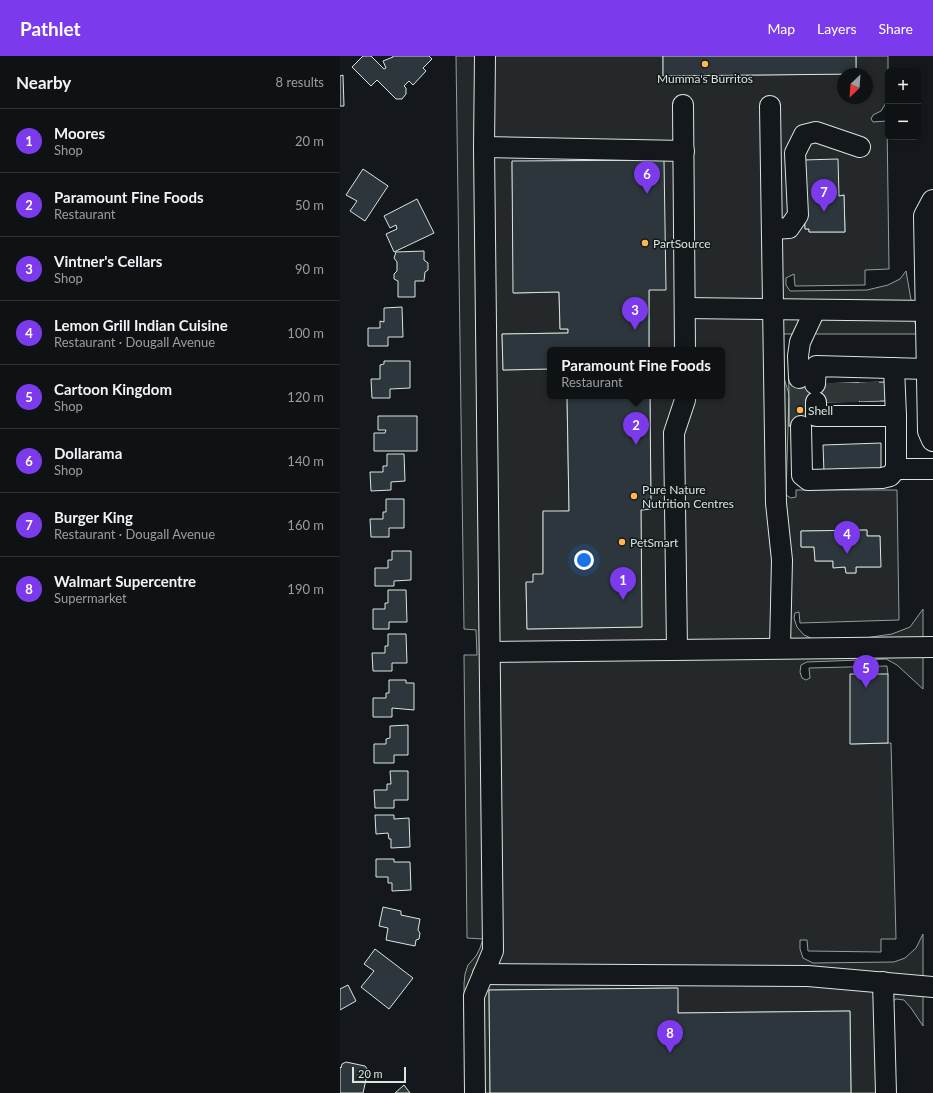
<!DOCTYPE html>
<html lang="en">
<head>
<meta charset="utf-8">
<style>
	:root { --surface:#0f1215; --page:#181b1e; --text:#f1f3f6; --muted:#9b9ea0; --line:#2f3234; --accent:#7c3aed }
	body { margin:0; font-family:Lato,sans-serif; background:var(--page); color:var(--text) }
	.controls { position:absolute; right:12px; top:12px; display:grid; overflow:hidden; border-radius:6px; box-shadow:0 2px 6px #0003 }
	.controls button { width:36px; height:36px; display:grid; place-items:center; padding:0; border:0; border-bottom:1px solid var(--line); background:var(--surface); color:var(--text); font:20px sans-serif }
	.compass { position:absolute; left:497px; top:12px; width:36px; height:36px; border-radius:50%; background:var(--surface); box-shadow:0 2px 6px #0003; rotate:205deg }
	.scale { position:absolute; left:12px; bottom:10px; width:54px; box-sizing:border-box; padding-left:4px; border:2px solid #d8e6dc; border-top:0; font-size:11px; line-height:14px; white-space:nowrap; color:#d8e6dc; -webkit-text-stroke:3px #14181c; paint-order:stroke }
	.you { position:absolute; left:244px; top:504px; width:14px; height:14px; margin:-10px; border:3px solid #fff; border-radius:50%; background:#1a73e8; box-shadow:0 0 0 6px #1a73e833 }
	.badge { display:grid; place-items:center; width:26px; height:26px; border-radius:50%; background:var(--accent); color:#fff; font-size:13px; font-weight:700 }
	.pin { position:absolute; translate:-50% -33px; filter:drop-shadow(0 1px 2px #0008) }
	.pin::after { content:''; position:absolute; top:21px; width:14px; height:12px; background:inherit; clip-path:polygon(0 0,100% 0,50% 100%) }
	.popup { position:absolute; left:207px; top:291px; width:178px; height:52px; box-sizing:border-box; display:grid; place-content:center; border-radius:6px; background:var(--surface); filter:drop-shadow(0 1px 3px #0005); font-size:13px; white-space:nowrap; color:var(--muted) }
	.popup b { font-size:15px; color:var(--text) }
	.popup::after { content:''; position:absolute; left:50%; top:100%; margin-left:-8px; border:8px solid transparent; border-top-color:var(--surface) }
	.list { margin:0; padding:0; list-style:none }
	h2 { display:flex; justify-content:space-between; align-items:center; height:52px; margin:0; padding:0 16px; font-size:17px }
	h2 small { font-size:13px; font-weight:400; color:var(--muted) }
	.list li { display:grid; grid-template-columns:26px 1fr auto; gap:12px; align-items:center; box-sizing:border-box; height:64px; padding:0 16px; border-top:1px solid var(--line) }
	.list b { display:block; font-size:15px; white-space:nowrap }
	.list p { margin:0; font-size:13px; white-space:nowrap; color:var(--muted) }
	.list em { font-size:13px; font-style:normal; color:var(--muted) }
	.map { position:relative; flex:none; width:593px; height:1037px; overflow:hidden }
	header { display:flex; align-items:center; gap:24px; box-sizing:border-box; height:56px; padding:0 20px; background:var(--accent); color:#fff }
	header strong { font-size:19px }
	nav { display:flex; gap:22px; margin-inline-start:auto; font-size:14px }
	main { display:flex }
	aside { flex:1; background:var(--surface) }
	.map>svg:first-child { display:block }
	.parking { fill:#24282b; stroke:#939e99; fill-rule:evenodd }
	.building { fill:#2c363c; stroke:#d8e6dc }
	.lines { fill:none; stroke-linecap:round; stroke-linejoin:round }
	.minor-tunnel { stroke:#313739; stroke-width:20; stroke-dasharray:20 10; stroke-linecap:butt }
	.minor-casing { stroke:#d8e6dc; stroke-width:22 }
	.major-casing { stroke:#d8e6dc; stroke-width:24 }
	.minor { stroke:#14181c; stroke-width:20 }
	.major { stroke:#14181c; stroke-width:22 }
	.poi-dot { fill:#ffb74d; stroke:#14181c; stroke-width:1.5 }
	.labels { text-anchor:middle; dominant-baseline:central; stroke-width:3; stroke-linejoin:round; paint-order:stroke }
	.poi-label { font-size:12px; fill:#d8e6dc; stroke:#14181c; text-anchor:start }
</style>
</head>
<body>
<header>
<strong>Pathlet</strong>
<nav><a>Map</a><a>Layers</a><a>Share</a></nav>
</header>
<main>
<aside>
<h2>Nearby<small>8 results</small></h2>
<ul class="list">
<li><span class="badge">1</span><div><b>Moores</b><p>Shop</p></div><em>20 m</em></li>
<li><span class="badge">2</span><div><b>Paramount Fine Foods</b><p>Restaurant</p></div><em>50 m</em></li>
<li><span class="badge">3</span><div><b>Vintner's Cellars</b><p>Shop</p></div><em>90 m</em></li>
<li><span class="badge">4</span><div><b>Lemon Grill Indian Cuisine</b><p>Restaurant · Dougall Avenue</p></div><em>100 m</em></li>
<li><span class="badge">5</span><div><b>Cartoon Kingdom</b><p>Shop</p></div><em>120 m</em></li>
<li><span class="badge">6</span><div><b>Dollarama</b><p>Shop</p></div><em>140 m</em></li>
<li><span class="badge">7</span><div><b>Burger King</b><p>Restaurant · Dougall Avenue</p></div><em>160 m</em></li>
<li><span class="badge">8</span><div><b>Walmart Supercentre</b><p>Supermarket</p></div><em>190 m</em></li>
</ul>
</aside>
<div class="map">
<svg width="593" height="1037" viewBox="0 0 593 1037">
	<rect width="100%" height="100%" fill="#14181c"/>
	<path class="parking" d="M116,0H323V20L503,18V42H527V18H516V0H548V38L546,47L541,55L533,59L531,63L533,66L547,65L549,213L525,214V229L455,230L454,218L446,222V229L450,235L527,234L548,229L560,223L566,215L577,278H443L442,316L449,338L446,439L451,442L456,441V434H557L559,564L460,567L459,556L455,557L454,562L457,571L464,579L473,583L525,582L552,578L570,571L583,553V633L557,609L546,603L467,606L461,609L460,616L462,622L466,624L470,622L469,612L547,610L548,618L511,688L551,687L556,883H541V896L468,895L467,884H460V893L463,902L473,907L554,906L565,902L576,892L583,878V970L571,952L564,944L556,943L551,947L555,1037H511L510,955L338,957L337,932L149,934L150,1037H125L124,928L125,918L128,909L136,900L140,892L143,883L127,882L124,599H137L136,574L124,573ZM323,104L309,234V294H382V340H310L311,453L301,454V571L187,573L186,527L193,526L203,518V456L229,455L227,340H210V313L163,314L162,278L228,277V273H220L219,236L174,237L172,106ZM463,104L499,140L504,139L505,176H469V173H465ZM527,474V480H540V511H516V517H506L505,511H493V505H475L474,491H461V475Z"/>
	<g class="building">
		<polygon points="23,0 31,0 44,13 46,12 43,5 53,1 53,0 89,0 92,3 83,12 86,15 73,29 69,25 64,30 66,32 66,38 62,43 56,43 37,24 31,30 12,11"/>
		<polygon points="323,0 516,0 516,18 323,20"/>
		<polygon points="3,19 4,50 0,50 0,20"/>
		<polygon points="498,103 499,140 504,139 505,176 469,176 469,173 465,173 463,104"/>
		<polygon points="324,104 326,234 309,234 309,294 210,294 210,313 163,314 162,278 228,277 228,273 220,273 219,236 173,237 172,105"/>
		<polygon points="23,113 48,130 25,165 10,155 17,145 6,139"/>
		<polygon points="77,143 94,177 54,196 46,178 57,173 56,169 50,172 44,160"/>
		<polygon points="84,195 84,204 88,207 88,214 85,216 84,225 75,225 75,241 58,241 58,225 54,223 54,218 57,215 57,206 54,202 56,196"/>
		<polygon points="62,251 63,281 48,281 48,290 28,290 28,272 40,272 40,265 44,266 44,252"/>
		<polygon points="44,305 70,305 70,332 50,333 50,342 32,342 31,323 40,323 40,309 44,308"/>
		<rect x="449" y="322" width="23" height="48"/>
		<polygon points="545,326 546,345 476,346 475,328"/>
		<polygon points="227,340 310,340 311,453 301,454 302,571 187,573 186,526 193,526 193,518 203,518 203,455 229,455"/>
		<polygon points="38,360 77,360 77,395 34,395 34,377 45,377 46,374 38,374"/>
		<polygon points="541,387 541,416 484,417 483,389"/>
		<polygon points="47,398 64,398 65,425 51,426 51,434 31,435 30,416 43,416 43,410 47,410"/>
		<polygon points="46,443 64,443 64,472 49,472 49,481 31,481 30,463 43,463 43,456 46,456"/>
		<polygon points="527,474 527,480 540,480 541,511 516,511 516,517 506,517 505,511 493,512 493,505 475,505 474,491 461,491 461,475"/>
		<polygon points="52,495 71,495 71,524 54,525 54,530 35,530 35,512 48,512 48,504 52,504"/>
		<polygon points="48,534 66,534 67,566 49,566 49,573 33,573 33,553 45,553 45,547 48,547"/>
		<polygon points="48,578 66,578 67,607 52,607 52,615 33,615 32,597 45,597 45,590 48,590"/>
		<polygon points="510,618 548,618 548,687 510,688"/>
		<polygon points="49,624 66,624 66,627 74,627 74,654 52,652 52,661 33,661 33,642 46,642 46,637 49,637"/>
		<polygon points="68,669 68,699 54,699 54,707 34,707 34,688 46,688 46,683 50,682 50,670"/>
		<polygon points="50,715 68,715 68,744 54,744 54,752 35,752 34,734 47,734 47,728 51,728"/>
		<polygon points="35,759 54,759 54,763 69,762 70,791 51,792 51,783 49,783 48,777 36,778"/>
		<polygon points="36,803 54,803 54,806 70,806 71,834 52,835 52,827 48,827 48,821 36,821"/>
		<polygon points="43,851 61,855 61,859 80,863 78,874 80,877 79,883 76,884 75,890 46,884 48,872 39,870"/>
		<polygon points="35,893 73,922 49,953 21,931 34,915 24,908"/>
		<polygon points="8,929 16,945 0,954 0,933"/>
		<polygon points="338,932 338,957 510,955 511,1037 150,1037 149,934"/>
		<polygon points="6,1006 25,1010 28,1014 23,1037 0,1037 0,1011 1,1012 2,1008"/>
		<polygon points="64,1029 70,1037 55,1037"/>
	</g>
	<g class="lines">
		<g class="minor-tunnel">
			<polyline points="459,322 461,370"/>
			<polyline points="529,326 530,345"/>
			<polyline points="491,327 491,346"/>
			<polyline points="509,346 509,327"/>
		</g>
		<defs>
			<g id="minor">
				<polyline points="343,49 345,294"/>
				<polyline points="430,50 436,447 442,504 440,592"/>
				<polyline points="144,91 145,0"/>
				<polyline points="432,173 449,172 458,159 455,97 464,79 476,76 520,91"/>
				<polyline points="345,252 593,255"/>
				<polyline points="459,322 458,300 460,286 475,254"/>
				<polyline points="475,328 476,310 587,313"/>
				<polyline points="476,346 476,360 556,360 554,312"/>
				<polyline points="556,360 556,413 593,413"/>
				<polyline points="461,370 462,419 468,424 542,422 550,420 556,413"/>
				<polyline points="337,593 334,377 345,344 345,340"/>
				<polyline points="150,596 593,591"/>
				<polyline points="143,918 468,920 593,931"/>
				<polyline points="543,926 546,1037"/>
				<polyline points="135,1037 134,940 153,895 144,91 344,95"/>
			</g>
			<polyline id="major" points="593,145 585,160 589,375 593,384"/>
		</defs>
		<use href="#minor" class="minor-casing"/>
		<use href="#major" class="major-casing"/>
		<use href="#minor" class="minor"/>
		<use href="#major" class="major"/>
	</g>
	<g class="poi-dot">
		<circle cx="365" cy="8" r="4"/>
		<circle cx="305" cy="187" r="4"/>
		<circle cx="460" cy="354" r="4"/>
		<circle cx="294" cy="440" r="4"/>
		<circle cx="282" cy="486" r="4"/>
	</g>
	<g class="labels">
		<g class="poi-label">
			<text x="365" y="22" text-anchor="middle">Mumma's Burritos</text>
			<text x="313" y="187">PartSource</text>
			<text x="468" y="354">Shell</text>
			<text x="302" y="433">Pure Nature<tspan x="302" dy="14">Nutrition Centres</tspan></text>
			<text x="290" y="486">PetSmart</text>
		</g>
	</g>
</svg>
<div class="controls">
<button>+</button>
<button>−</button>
</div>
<svg class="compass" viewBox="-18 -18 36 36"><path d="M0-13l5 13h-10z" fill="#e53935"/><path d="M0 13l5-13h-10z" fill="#9b9ea0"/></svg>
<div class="scale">20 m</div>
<div class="you"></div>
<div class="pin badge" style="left:283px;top:544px">1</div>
<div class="pin badge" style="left:296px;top:389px">2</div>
<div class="popup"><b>Paramount Fine Foods</b>Restaurant</div>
<div class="pin badge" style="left:295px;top:274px">3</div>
<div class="pin badge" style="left:507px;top:498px">4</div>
<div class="pin badge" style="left:526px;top:632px">5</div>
<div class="pin badge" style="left:307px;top:138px">6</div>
<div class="pin badge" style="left:484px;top:156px">7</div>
<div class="pin badge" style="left:330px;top:997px">8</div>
</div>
</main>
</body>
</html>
